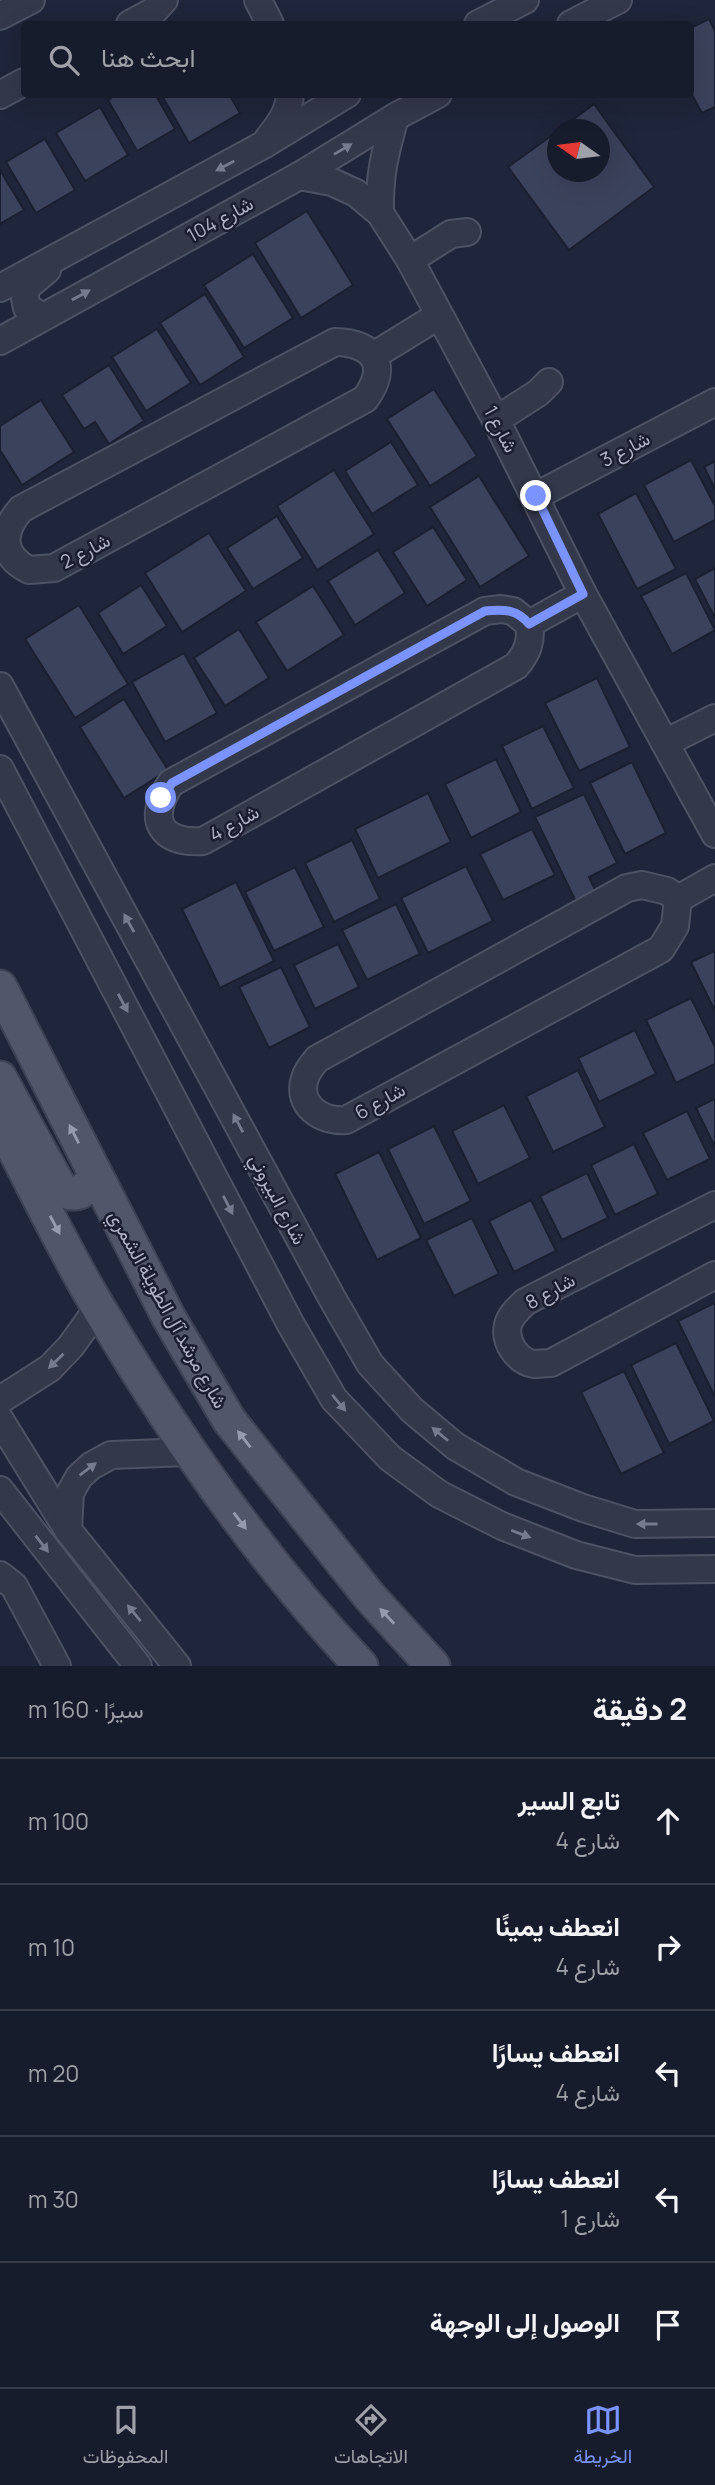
<!DOCTYPE html>
<html lang="ar">
<head>
<meta charset="utf-8">
<style>
	:root { --surface:#171c2c; --page:#242938; --text:#f1f3f6; --muted:#9ea1a9; --line:#363a48; --accent:#7a93ff }
	body { margin:0; font-family:Manrope,Vazirmatn,sans-serif; background:var(--page); color:var(--text); direction:rtl }
	.compass { position:absolute; left:547px; top:119px; width:63px; height:63px; border-radius:50%; background:var(--surface); box-shadow:0 7px 28px #0002; rotate:284deg }
	.stop { position:absolute; width:21px; height:21px; margin:-16px; border:5px solid #7a93ff; border-radius:50%; background:#fff }
	.stop.end { background:#7a93ff; border-color:#fff; box-shadow:0 2px 7px #0008 }
	.list { margin:0; padding:0; list-style:none }
	h2 { display:flex; justify-content:space-between; align-items:center; height:91px; margin:0; padding:0 28px; font-size:30px }
	h2 small { font-size:23px; font-weight:400; color:var(--muted) }
	.list li { display:grid; grid-template-columns:46px 1fr auto; gap:21px; align-items:center; box-sizing:border-box; height:126px; padding:0 28px; border-top:2px solid var(--line) }
	.list b { display:block; font-size:26px; white-space:nowrap }
	.list p { margin:0; font-size:23px; white-space:nowrap; color:var(--muted) }
	.list em { font-size:23px; font-style:normal; color:var(--muted) }
	.icon { flex:none; width:38px; height:38px; fill:none; stroke:currentColor; stroke-width:2; stroke-linecap:round; stroke-linejoin:round }
	.map { position:relative; flex:none; width:715px; height:1666px; overflow:hidden; direction:ltr }
	.search { position:absolute; background:var(--surface); box-shadow:0 7px 28px #0002; left:21px; right:21px; top:21px; height:77px; display:flex; align-items:center; gap:18px; box-sizing:border-box; padding:0 24px; border-radius:7px; color:var(--muted); font-size:26px }
	.sheet { height:721px; background:var(--surface) }
	nav { display:flex; justify-content:space-around; align-items:center; box-sizing:border-box; height:98px; border-top:2px solid var(--line); background:var(--surface); font-size:19px; color:var(--muted) }
	nav a { display:grid; justify-items:center; gap:4px }
	nav .on { color:var(--accent) }
	.map>svg:first-child { display:block }
	.building { fill:#3b425b; stroke:#1a1f31; stroke-width:2 }
	.lines { fill:none; stroke-linecap:round; stroke-linejoin:round }
	.minor-casing { stroke:#4d5265; stroke-width:30 }
	.major-casing { stroke:#3c4154; stroke-width:37 }
	.minor { stroke:#33384b; stroke-width:26 }
	.major { stroke:#51566b; stroke-width:33 }
	.oneway { fill:#767b8f }
	.oneway2 { fill:#969bb0 }
	.route { stroke:#7a93ff; stroke-width:9 }
	.labels { text-anchor:middle; dominant-baseline:central; stroke-width:5; stroke-linejoin:round; paint-order:stroke }
	.street-label { font-size:19px; fill:#adb2c7; stroke:#191d2f }
</style>
</head>
<body>
<div class="map">
<svg width="715" height="1666" viewBox="0 0 715 1666">
	<rect width="100%" height="100%" fill="#1f253a"/>
	<g class="building">
		<polygon points="709,19 715,31 715,107 702,113 690,91 690,28"/>
		<polygon points="117,94 155,94 175,129 137,151 108,100"/>
		<polygon points="161,94 229,94 240,113 189,143"/>
		<polygon points="594,104 654,187 569,250 508,167 558,131 558,172 600,172 600,130 559,130"/>
		<polygon points="100,107 128,155 85,181 56,133"/>
		<polygon points="45,139 75,190 36,213 6,162"/>
		<polygon points="0,170 24,210 0,224"/>
		<polygon points="307,211 353,285 301,318 255,243"/>
		<polygon points="253,254 293,318 244,348 204,285"/>
		<polygon points="205,294 244,357 200,385 160,323"/>
		<polygon points="157,329 191,383 146,411 112,357"/>
		<polygon points="109,365 144,421 109,444 95,422 84,429 62,395"/>
		<polygon points="434,389 477,456 430,486 387,419"/>
		<polygon points="41,400 74,452 22,485 0,450 0,426"/>
		<polygon points="391,442 418,485 372,514 345,471"/>
		<polygon points="691,460 715,506 715,520 674,542 644,485"/>
		<polygon points="715,461 715,489 704,467"/>
		<polygon points="334,470 374,534 317,570 277,506"/>
		<polygon points="479,476 529,556 480,587 430,507"/>
		<polygon points="636,493 676,569 637,589 598,514"/>
		<polygon points="277,516 303,558 253,589 227,548"/>
		<polygon points="433,527 467,580 427,606 393,552"/>
		<polygon points="209,533 246,591 182,632 145,573"/>
		<polygon points="378,550 405,593 355,625 328,581"/>
		<polygon points="715,568 715,618 695,579"/>
		<polygon points="686,573 715,630 672,654 641,596"/>
		<polygon points="141,585 167,626 123,654 98,613"/>
		<polygon points="313,586 344,635 287,671 256,622"/>
		<polygon points="79,605 128,684 75,718 25,639"/>
		<polygon points="239,629 269,678 225,706 194,658"/>
		<polygon points="184,653 217,713 165,742 132,682"/>
		<polygon points="597,678 630,747 579,771 545,703"/>
		<polygon points="124,699 168,770 124,798 80,727"/>
		<polygon points="543,726 574,788 532,809 502,746"/>
		<polygon points="496,759 521,812 471,838 445,784"/>
		<polygon points="632,762 666,833 625,854 590,783"/>
		<polygon points="428,793 451,842 378,878 355,829"/>
		<polygon points="584,794 617,863 589,877 597,894 577,904 535,817"/>
		<polygon points="532,829 555,875 503,900 480,854"/>
		<polygon points="352,840 380,899 334,922 305,863"/>
		<polygon points="466,866 493,921 428,953 401,898"/>
		<polygon points="295,867 324,927 274,951 245,892"/>
		<polygon points="236,882 274,961 220,988 182,909"/>
		<polygon points="396,904 420,954 367,980 342,930"/>
		<polygon points="338,944 359,987 315,1009 294,965"/>
		<polygon points="715,951 715,1011 691,962"/>
		<polygon points="281,967 310,1027 269,1048 239,987"/>
		<polygon points="691,998 715,1047 715,1064 676,1083 646,1020"/>
		<polygon points="635,1030 656,1074 599,1102 578,1058"/>
		<polygon points="578,1070 605,1127 553,1152 526,1096"/>
		<polygon points="715,1099 715,1147 696,1108"/>
		<polygon points="504,1105 530,1158 478,1184 452,1131"/>
		<polygon points="687,1111 710,1159 667,1180 643,1133"/>
		<polygon points="434,1126 471,1201 424,1224 388,1149"/>
		<polygon points="634,1144 658,1194 615,1215 591,1165"/>
		<polygon points="379,1152 421,1238 377,1260 335,1174"/>
		<polygon points="587,1173 608,1218 562,1240 540,1196"/>
		<polygon points="531,1200 556,1251 514,1272 489,1221"/>
		<polygon points="472,1218 499,1274 454,1296 426,1240"/>
		<polygon points="715,1303 715,1397 678,1321"/>
		<polygon points="676,1343 714,1421 669,1444 631,1365"/>
		<polygon points="624,1371 664,1453 621,1474 581,1392"/>
	</g>
	<g class="lines">
		<defs>
			<g id="minor">
				<polyline points="258,0 270,24"/>
				<polyline points="0,16 31,0"/>
				<polyline points="130,24 154,11 164,0"/>
				<polyline points="478,24 525,0"/>
				<polyline points="571,24 618,0"/>
				<polyline points="0,95 24,82"/>
				<path d="M268,139C279,125 289,113 290,94"/>
				<polyline points="299,176 332,182 356,193 380,213 410,260 496,420 583,594 715,834"/>
				<path d="M380,213C379,175 385,153 395,117"/>
				<polyline points="410,260 451,234 467,232"/>
				<polyline points="0,288 265,144 347,94"/>
				<polyline points="42,316 27,308 24,293 29,285 47,270"/>
				<polyline points="0,341 299,176 395,117 438,94"/>
				<path d="M335,342C374,343 390,365 365,399L54,568L29,570C0,555 1,532 21,509Z"/>
				<polyline points="373,356 438,316"/>
				<polyline points="496,420 538,393 549,382"/>
				<polyline points="536,496 715,402"/>
				<path d="M501,609L513,611L529,624C532,642 527,653 516,666L203,841C159,844 147,818 171,783L485,611Z"/>
				<polyline points="529,624 583,594"/>
				<polyline points="0,686 332,1298 370,1364 412,1410 455,1446 516,1482 583,1508 635,1524 715,1523"/>
				<polyline points="665,743 715,718"/>
				<polyline points="0,769 290,1323 334,1399 390,1458 439,1494 502,1526 576,1555 635,1570 715,1569"/>
				<path d="M642,885L667,891L678,899L675,926L661,949L346,1120C321,1122 296,1105 305,1078C307,1071 312,1065 317,1059L627,888Z"/>
				<polyline points="678,899 715,878"/>
				<path d="M715,1205L525,1302C518,1309 510,1316 508,1325C504,1342 517,1361 534,1364C539,1364 545,1363 551,1363L715,1275"/>
				<polyline points="0,1400 50,1368 71,1346 98,1308"/>
				<polyline points="0,1420 68,1530 177,1666"/>
				<polyline points="0,1490 138,1666"/>
				<polyline points="68,1530 70,1493 79,1477 91,1466 111,1455 188,1452"/>
				<polyline points="0,1575 14,1586 57,1666"/>
			</g>
			<g id="major">
				<polyline points="0,987 169,1318 229,1420 370,1597 433,1666"/>
				<path d="M0,1078L60,1188C76,1199 85,1191 96,1177"/>
				<path d="M0,1122C33,1184 63,1249 100,1310C175,1437 260,1558 361,1666"/>
			</g>
		</defs>
		<use href="#minor" class="minor-casing"/>
		<use href="#major" class="major-casing"/>
		<use href="#minor" class="minor"/>
		<use href="#major" class="major"/>
	</g>
	<defs><path id="oneway-solid" d="M-6-.8H1V-3.2L6.5 0L1 3.2V.8H-6Z" transform="scale(1.75)"/></defs>
	<g class="oneway">
		<use href="#oneway-solid" transform="translate(343 149) rotate(-31)"/>
		<use href="#oneway-solid" transform="translate(225 166) rotate(152)"/>
		<use href="#oneway-solid" transform="translate(81 295) rotate(-29)"/>
		<use href="#oneway-solid" transform="translate(129 923) rotate(-119)"/>
		<use href="#oneway-solid" transform="translate(123 1003) rotate(62)"/>
		<use href="#oneway-solid" transform="translate(238 1123) rotate(-118)"/>
		<use href="#oneway-solid" transform="translate(228 1205) rotate(63)"/>
		<use href="#oneway-solid" transform="translate(56 1361) rotate(136)"/>
		<use href="#oneway-solid" transform="translate(339 1403) rotate(50)"/>
		<use href="#oneway-solid" transform="translate(440 1434) rotate(-140)"/>
		<use href="#oneway-solid" transform="translate(88 1469) rotate(-37)"/>
		<use href="#oneway-solid" transform="translate(647 1524) rotate(-180)"/>
		<use href="#oneway-solid" transform="translate(521 1534) rotate(21)"/>
		<use href="#oneway-solid" transform="translate(42 1544) rotate(52)"/>
		<use href="#oneway-solid" transform="translate(134 1613) rotate(-129)"/>
	</g>
	<g class="oneway2">
		<use href="#oneway-solid" transform="translate(74 1134) rotate(-117)"/>
		<use href="#oneway-solid" transform="translate(55 1225) rotate(62)"/>
		<use href="#oneway-solid" transform="translate(244 1439) rotate(-128)"/>
		<use href="#oneway-solid" transform="translate(240 1521) rotate(53)"/>
		<use href="#oneway-solid" transform="translate(387 1616) rotate(-133)"/>
	</g>
	<g class="lines">
		<path class="route" d="M161,798L172,783L485,611C503,609 517,609 529,624L583,594L536,496"/>
	</g>
	<g class="labels">
		<g class="street-label">
			<text transform="translate(220 219) rotate(-29)">شارع 104</text>
			<text transform="translate(501 429) rotate(62)">شارع 1</text>
			<text transform="translate(625 449) rotate(-28)">شارع 3</text>
			<text transform="translate(85 551) rotate(-28)">شارع 2</text>
			<text transform="translate(234 823) rotate(-29)">شارع 4</text>
			<text transform="translate(380 1101) rotate(-29)">شارع 6</text>
			<text transform="translate(278 1199) rotate(62)">شارع البيروني</text>
			<text transform="translate(550 1291) rotate(-29)">شارع 8</text>
			<text transform="translate(168 1309) rotate(61)">شارع مرشد آل الطويلة الشمري</text>
		</g>
	</g>
</svg>
<svg class="compass" viewBox="-18 -18 36 36"><path d="M0-13l5 13h-10z" fill="#e53935"/><path d="M0 13l5-13h-10z" fill="#9ea1a9"/></svg>
<div class="stop" style="left:161px;top:798px"></div>
<div class="stop end" style="left:536px;top:496px"></div>
<div class="search"><svg class="icon" aria-label="search" viewBox="0 0 24 24"><circle cx="10" cy="10" r="6"/><path d="M15 15l6 6"/></svg>ابحث هنا</div>
</div>
<section class="sheet">
<h2>2 دقيقة<small>سيرًا · 160 m</small></h2>
<ul class="list">
<li><svg class="icon" aria-label="ahead" viewBox="0 0 24 24"><path d="M12 20V5M6 11l6-6 6 6"/></svg><div><b>تابع السير</b><p>شارع 4</p></div><em>100 m</em></li>
<li><svg class="icon" aria-label="right" viewBox="0 0 24 24"><path d="M7 20v-9h11M14 6l5 5-5 5"/></svg><div><b>انعطف يمينًا</b><p>شارع 4</p></div><em>10 m</em></li>
<li><svg class="icon" aria-label="left" viewBox="0 0 24 24"><path d="M17 20v-9H6M10 6l-5 5 5 5"/></svg><div><b>انعطف يسارًا</b><p>شارع 4</p></div><em>20 m</em></li>
<li><svg class="icon" aria-label="left" viewBox="0 0 24 24"><path d="M17 20v-9H6M10 6l-5 5 5 5"/></svg><div><b>انعطف يسارًا</b><p>شارع 1</p></div><em>30 m</em></li>
<li><svg class="icon" aria-label="arrive" viewBox="0 0 24 24"><path d="M6 21V4h12l-3 4 3 4H6"/></svg><div><b>الوصول إلى الوجهة</b></div></li>
</ul>
</section>
<nav>
<a class="on"><svg class="icon" aria-label="map" viewBox="0 0 24 24"><path d="M3 6l6-2 6 2 6-2v14l-6 2-6-2-6 2zM9 4v14M15 6v14"/></svg>الخريطة</a>
<a><svg class="icon" aria-label="directions" viewBox="0 0 24 24"><path d="M12 3l9 9-9 9-9-9zM9 14v-3h6M13 9l2 2-2 2"/></svg>الاتجاهات</a>
<a><svg class="icon" aria-label="saved" viewBox="0 0 24 24"><path d="M7 4h10v16l-5-4-5 4z"/></svg>المحفوظات</a>
</nav>
</body>
</html>
